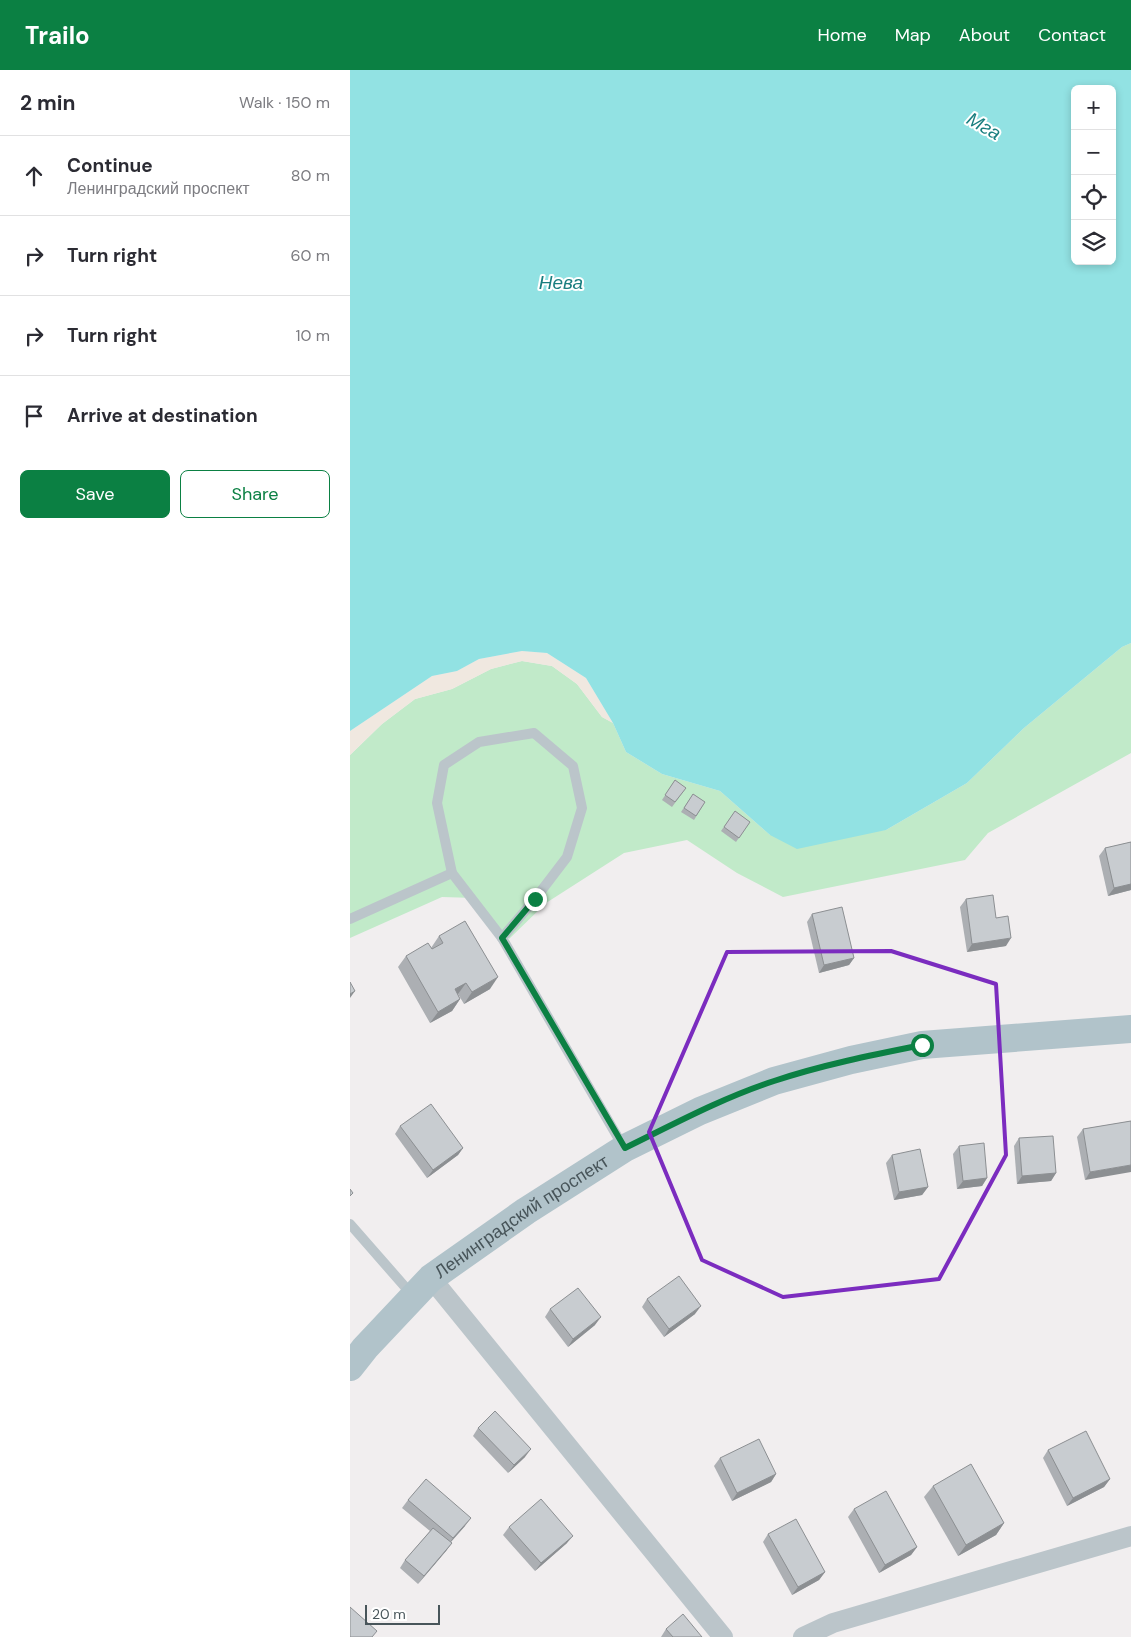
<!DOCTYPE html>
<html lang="en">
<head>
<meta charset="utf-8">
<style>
	:root { --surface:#fff; --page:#f7f7f7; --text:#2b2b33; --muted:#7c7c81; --line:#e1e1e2; --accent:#0b8043 }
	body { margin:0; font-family:"DM Sans",sans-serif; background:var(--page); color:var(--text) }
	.controls { position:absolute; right:15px; top:15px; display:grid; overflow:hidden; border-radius:8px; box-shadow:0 2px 8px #0003 }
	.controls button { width:45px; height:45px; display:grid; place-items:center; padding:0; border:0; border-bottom:1px solid var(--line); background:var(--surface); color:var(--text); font:25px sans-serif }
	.scale { position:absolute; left:15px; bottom:12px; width:75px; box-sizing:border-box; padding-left:5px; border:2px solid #48555a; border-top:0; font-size:14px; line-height:18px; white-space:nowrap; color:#48555a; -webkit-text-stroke:4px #fff; paint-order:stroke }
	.stop { position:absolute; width:15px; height:15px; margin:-11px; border:4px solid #0b8043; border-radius:50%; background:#fff }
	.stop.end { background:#0b8043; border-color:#fff; box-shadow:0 1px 5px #0008 }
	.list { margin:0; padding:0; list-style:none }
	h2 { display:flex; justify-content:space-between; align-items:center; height:65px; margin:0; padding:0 20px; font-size:21px }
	h2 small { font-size:16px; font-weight:400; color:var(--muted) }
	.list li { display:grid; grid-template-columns:32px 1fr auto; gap:15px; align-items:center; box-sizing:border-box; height:80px; padding:0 20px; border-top:1px solid var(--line) }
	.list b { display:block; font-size:19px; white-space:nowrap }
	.list p { margin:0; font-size:16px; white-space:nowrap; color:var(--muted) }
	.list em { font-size:16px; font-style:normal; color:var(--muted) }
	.actions { display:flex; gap:10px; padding:15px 20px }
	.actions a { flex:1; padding:11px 0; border:1px solid var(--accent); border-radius:8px; text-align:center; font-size:18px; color:var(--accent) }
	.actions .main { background:var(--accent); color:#fff }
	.icon { flex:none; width:28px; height:28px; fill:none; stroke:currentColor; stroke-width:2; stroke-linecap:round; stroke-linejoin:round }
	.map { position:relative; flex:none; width:781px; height:1567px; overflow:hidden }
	header { display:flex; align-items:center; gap:30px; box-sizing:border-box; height:70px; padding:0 25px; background:var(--accent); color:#fff }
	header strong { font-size:24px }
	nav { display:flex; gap:28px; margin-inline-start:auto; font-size:18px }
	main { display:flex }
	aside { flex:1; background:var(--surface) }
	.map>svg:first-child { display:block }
	.green { fill:#c1eac9 }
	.sand { fill:#f0e8e0 }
	.water { fill:#92e2e3; fill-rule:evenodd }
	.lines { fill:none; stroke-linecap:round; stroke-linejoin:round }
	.service { stroke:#bbc5ca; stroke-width:10 }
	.minor { stroke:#bbc5ca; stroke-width:20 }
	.primary { stroke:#b1c3ca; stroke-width:28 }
	.wall { fill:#acafb3 }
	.shaded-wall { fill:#8c8f92 }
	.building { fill:#c8ccd0; stroke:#8c8f92 }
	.route { stroke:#0b8043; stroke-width:6 }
	.marked { fill:none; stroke:#7b2cbf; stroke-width:4; stroke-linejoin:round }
	.labels { text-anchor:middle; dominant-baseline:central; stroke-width:4; stroke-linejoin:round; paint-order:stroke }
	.street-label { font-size:18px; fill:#48555a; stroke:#fff }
	.water-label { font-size:19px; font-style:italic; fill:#197e7f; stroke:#fff }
</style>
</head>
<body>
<header>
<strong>Trailo</strong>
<nav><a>Home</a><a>Map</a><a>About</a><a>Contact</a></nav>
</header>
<main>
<aside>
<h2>2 min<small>Walk · 150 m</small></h2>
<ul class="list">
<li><svg class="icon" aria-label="ahead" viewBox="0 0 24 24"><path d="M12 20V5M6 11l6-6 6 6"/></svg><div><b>Continue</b><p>Ленинградский проспект</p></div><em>80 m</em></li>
<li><svg class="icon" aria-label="right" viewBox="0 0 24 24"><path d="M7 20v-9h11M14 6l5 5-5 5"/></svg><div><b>Turn right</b></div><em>60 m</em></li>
<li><svg class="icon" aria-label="right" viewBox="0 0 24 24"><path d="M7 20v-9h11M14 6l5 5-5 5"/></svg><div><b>Turn right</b></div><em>10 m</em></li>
<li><svg class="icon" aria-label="arrive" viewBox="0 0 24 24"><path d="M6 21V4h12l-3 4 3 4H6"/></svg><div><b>Arrive at destination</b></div></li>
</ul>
<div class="actions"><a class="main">Save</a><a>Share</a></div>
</aside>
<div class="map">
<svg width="781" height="1567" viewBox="0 0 781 1567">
	<rect width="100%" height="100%" fill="#f1eeef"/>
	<polygon class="green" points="781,573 781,683 638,763 615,790 433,827 387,803 337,770 274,783 196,833 159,869 125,828 92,827 0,868 0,685 32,654 65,629 102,619 141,599 172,591 202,596 227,614 252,647 263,653 276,682 312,704 370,721 420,765 536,760 617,713 674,658 772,577"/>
	<polygon class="sand" points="172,581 197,583 236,608 263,653 252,647 227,614 202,596 172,591 141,599 102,619 65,629 32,654 0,685 0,661 82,606 107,601 129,589"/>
	<path class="water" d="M0,0H781V573L772,577L674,658L617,713L536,760L447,779L420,765L370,721L312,704L276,682L263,653L236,608L197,583L172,581L129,589L107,601L82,606L0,661ZM725,19H762V191H725Z"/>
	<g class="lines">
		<g class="service">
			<polyline points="102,803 87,733 94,695 129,672 184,663 223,696 232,738 217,787 185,829 152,868"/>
			<polyline points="0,849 102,803 152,868 274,1078"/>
			<polyline points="0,1154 63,1226"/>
		</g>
		<g class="minor">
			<polyline points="81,1208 373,1567"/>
			<polyline points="453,1567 483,1553 781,1466"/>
		</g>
		<path class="primary" id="s1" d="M0,1297L15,1278L81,1208L176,1141L275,1078L350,1041L424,1011L501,990L572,975L781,959"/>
	</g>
	<g class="wall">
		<polygon points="325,710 336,718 322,737 312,730"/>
		<polygon points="343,724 355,732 344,750 331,742"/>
		<polygon points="385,741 400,752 386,772 371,761"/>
		<polygon points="781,772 781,820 758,826 749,786 755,778"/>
		<polygon points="616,829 646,848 656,876 617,882 610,837"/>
		<polygon points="462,844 504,888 499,895 469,903 457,852"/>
		<polygon points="89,866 140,919 114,934 108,924 108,925 110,929 102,941 80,953 48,897 56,886 81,878"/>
		<polygon points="781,1051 735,1110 727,1067 733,1059"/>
		<polygon points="50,1056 113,1078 108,1085 77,1108 45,1064"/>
		<polygon points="669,1068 706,1103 701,1111 667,1114 664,1076"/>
		<polygon points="609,1076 637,1108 632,1116 607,1119 603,1084"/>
		<polygon points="542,1085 578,1117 572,1125 544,1130 536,1093"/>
		<polygon points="297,1229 345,1244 314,1267 292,1237"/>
		<polygon points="200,1239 245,1255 218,1277 195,1247"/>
		<polygon points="128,1358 175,1387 158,1403 123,1366"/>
		<polygon points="698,1380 760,1409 754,1417 717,1436 693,1388"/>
		<polygon points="370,1388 426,1404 421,1412 382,1431 364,1396"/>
		<polygon points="583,1416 654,1453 646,1465 608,1486 574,1427"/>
		<polygon points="58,1430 115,1456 101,1472 102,1473 96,1481 68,1514 50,1498 55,1490 80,1461 52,1438"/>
		<polygon points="504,1439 567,1477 561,1485 529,1503 498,1447"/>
		<polygon points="159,1457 217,1473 185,1501 153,1465"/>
		<polygon points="418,1464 475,1502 469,1510 442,1525 413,1472"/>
		<polygon points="316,1559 352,1567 311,1567"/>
	</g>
	<g class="shaded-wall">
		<polygon points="781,814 781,820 758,826 764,818"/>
		<polygon points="661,868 656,876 617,882 622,874"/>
		<polygon points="504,888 499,895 469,903 474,895"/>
		<polygon points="148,907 140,919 114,934 122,922"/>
		<polygon points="116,913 108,924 97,931 105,919"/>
		<polygon points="5,921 0,928 0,924"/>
		<polygon points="110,929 102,941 80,953 88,942"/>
		<polygon points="113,1078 108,1085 77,1108 83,1100"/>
		<polygon points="781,1095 781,1102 735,1110 740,1102"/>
		<polygon points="706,1103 701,1111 667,1114 672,1106"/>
		<polygon points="637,1108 632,1116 607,1119 613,1111"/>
		<polygon points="578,1117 572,1125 544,1130 549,1122"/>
		<polygon points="351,1236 345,1244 314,1267 319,1259"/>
		<polygon points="251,1247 245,1255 218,1277 223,1269"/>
		<polygon points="181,1379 175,1387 158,1403 164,1395"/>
		<polygon points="426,1404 421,1412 382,1431 387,1423"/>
		<polygon points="760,1409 754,1417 717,1436 723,1428"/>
		<polygon points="121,1448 115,1456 97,1476 103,1468"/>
		<polygon points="654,1453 646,1465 608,1486 616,1475"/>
		<polygon points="223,1466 217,1473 185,1501 191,1493"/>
		<polygon points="102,1473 96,1481 68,1514 74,1506"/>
		<polygon points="567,1477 561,1485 529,1503 535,1495"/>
		<polygon points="475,1502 469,1510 442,1525 448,1517"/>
	</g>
	<g class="building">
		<polygon points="325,710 336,718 325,732 315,725"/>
		<polygon points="343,724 355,732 346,746 334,738"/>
		<polygon points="385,741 400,752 389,768 374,757"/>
		<polygon points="781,772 781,814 764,818 755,778"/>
		<polygon points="643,825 646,848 658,846 661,868 622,874 616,829"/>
		<polygon points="492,837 504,888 474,895 462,844"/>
		<polygon points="115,851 148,907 122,922 116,913 105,919 110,929 88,942 56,886 78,873 82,879 93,873 89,866"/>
		<polygon points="0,912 5,921 0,924"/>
		<polygon points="81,1034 113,1078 83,1100 50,1056"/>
		<polygon points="781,1051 781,1095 740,1102 733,1059"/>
		<polygon points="703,1066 706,1103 672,1106 669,1068"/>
		<polygon points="634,1073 637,1108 613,1111 609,1076"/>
		<polygon points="570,1079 578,1117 549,1122 542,1085"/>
		<polygon points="0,1119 3,1123 0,1126"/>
		<polygon points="329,1206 351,1236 319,1259 297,1229"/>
		<polygon points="228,1218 251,1247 223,1269 200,1239"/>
		<polygon points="145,1341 181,1379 164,1395 128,1358"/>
		<polygon points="736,1361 760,1409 723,1428 698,1380"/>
		<polygon points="409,1369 426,1404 387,1423 370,1388"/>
		<polygon points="621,1394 654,1453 616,1475 583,1416"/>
		<polygon points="76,1409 121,1448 103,1468 58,1430"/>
		<polygon points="536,1421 567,1477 535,1495 504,1439"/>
		<polygon points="191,1429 223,1466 191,1493 159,1457"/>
		<polygon points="446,1449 475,1502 448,1517 418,1464"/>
		<polygon points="83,1458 102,1473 74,1506 55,1490"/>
		<polygon points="0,1537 27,1561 22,1567 0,1567"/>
		<polygon points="333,1544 352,1567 323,1567 316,1559"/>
	</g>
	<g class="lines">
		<path class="route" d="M185,829L152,868L275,1078C324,1054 372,1028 424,1011C472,995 522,985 572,975"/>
	</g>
	<path class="marked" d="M541,881L646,914L656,1085L589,1209L433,1227L352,1190L299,1062L377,882Z"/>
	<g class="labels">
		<g class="street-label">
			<text stroke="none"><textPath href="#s1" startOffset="230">Ленинградский проспект</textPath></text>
		</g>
		<g class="water-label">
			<text transform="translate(634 56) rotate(30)">Мга</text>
			<text x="211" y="212">Нева</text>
		</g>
	</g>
</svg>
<div class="controls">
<button>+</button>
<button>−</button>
<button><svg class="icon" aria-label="locate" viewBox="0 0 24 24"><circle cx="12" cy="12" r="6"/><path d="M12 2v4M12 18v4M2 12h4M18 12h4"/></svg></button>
<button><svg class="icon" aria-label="layers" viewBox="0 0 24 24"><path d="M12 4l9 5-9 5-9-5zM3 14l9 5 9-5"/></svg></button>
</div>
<div class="scale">20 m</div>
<div class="stop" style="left:572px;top:975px"></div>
<div class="stop end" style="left:185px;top:829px"></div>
</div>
</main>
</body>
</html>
